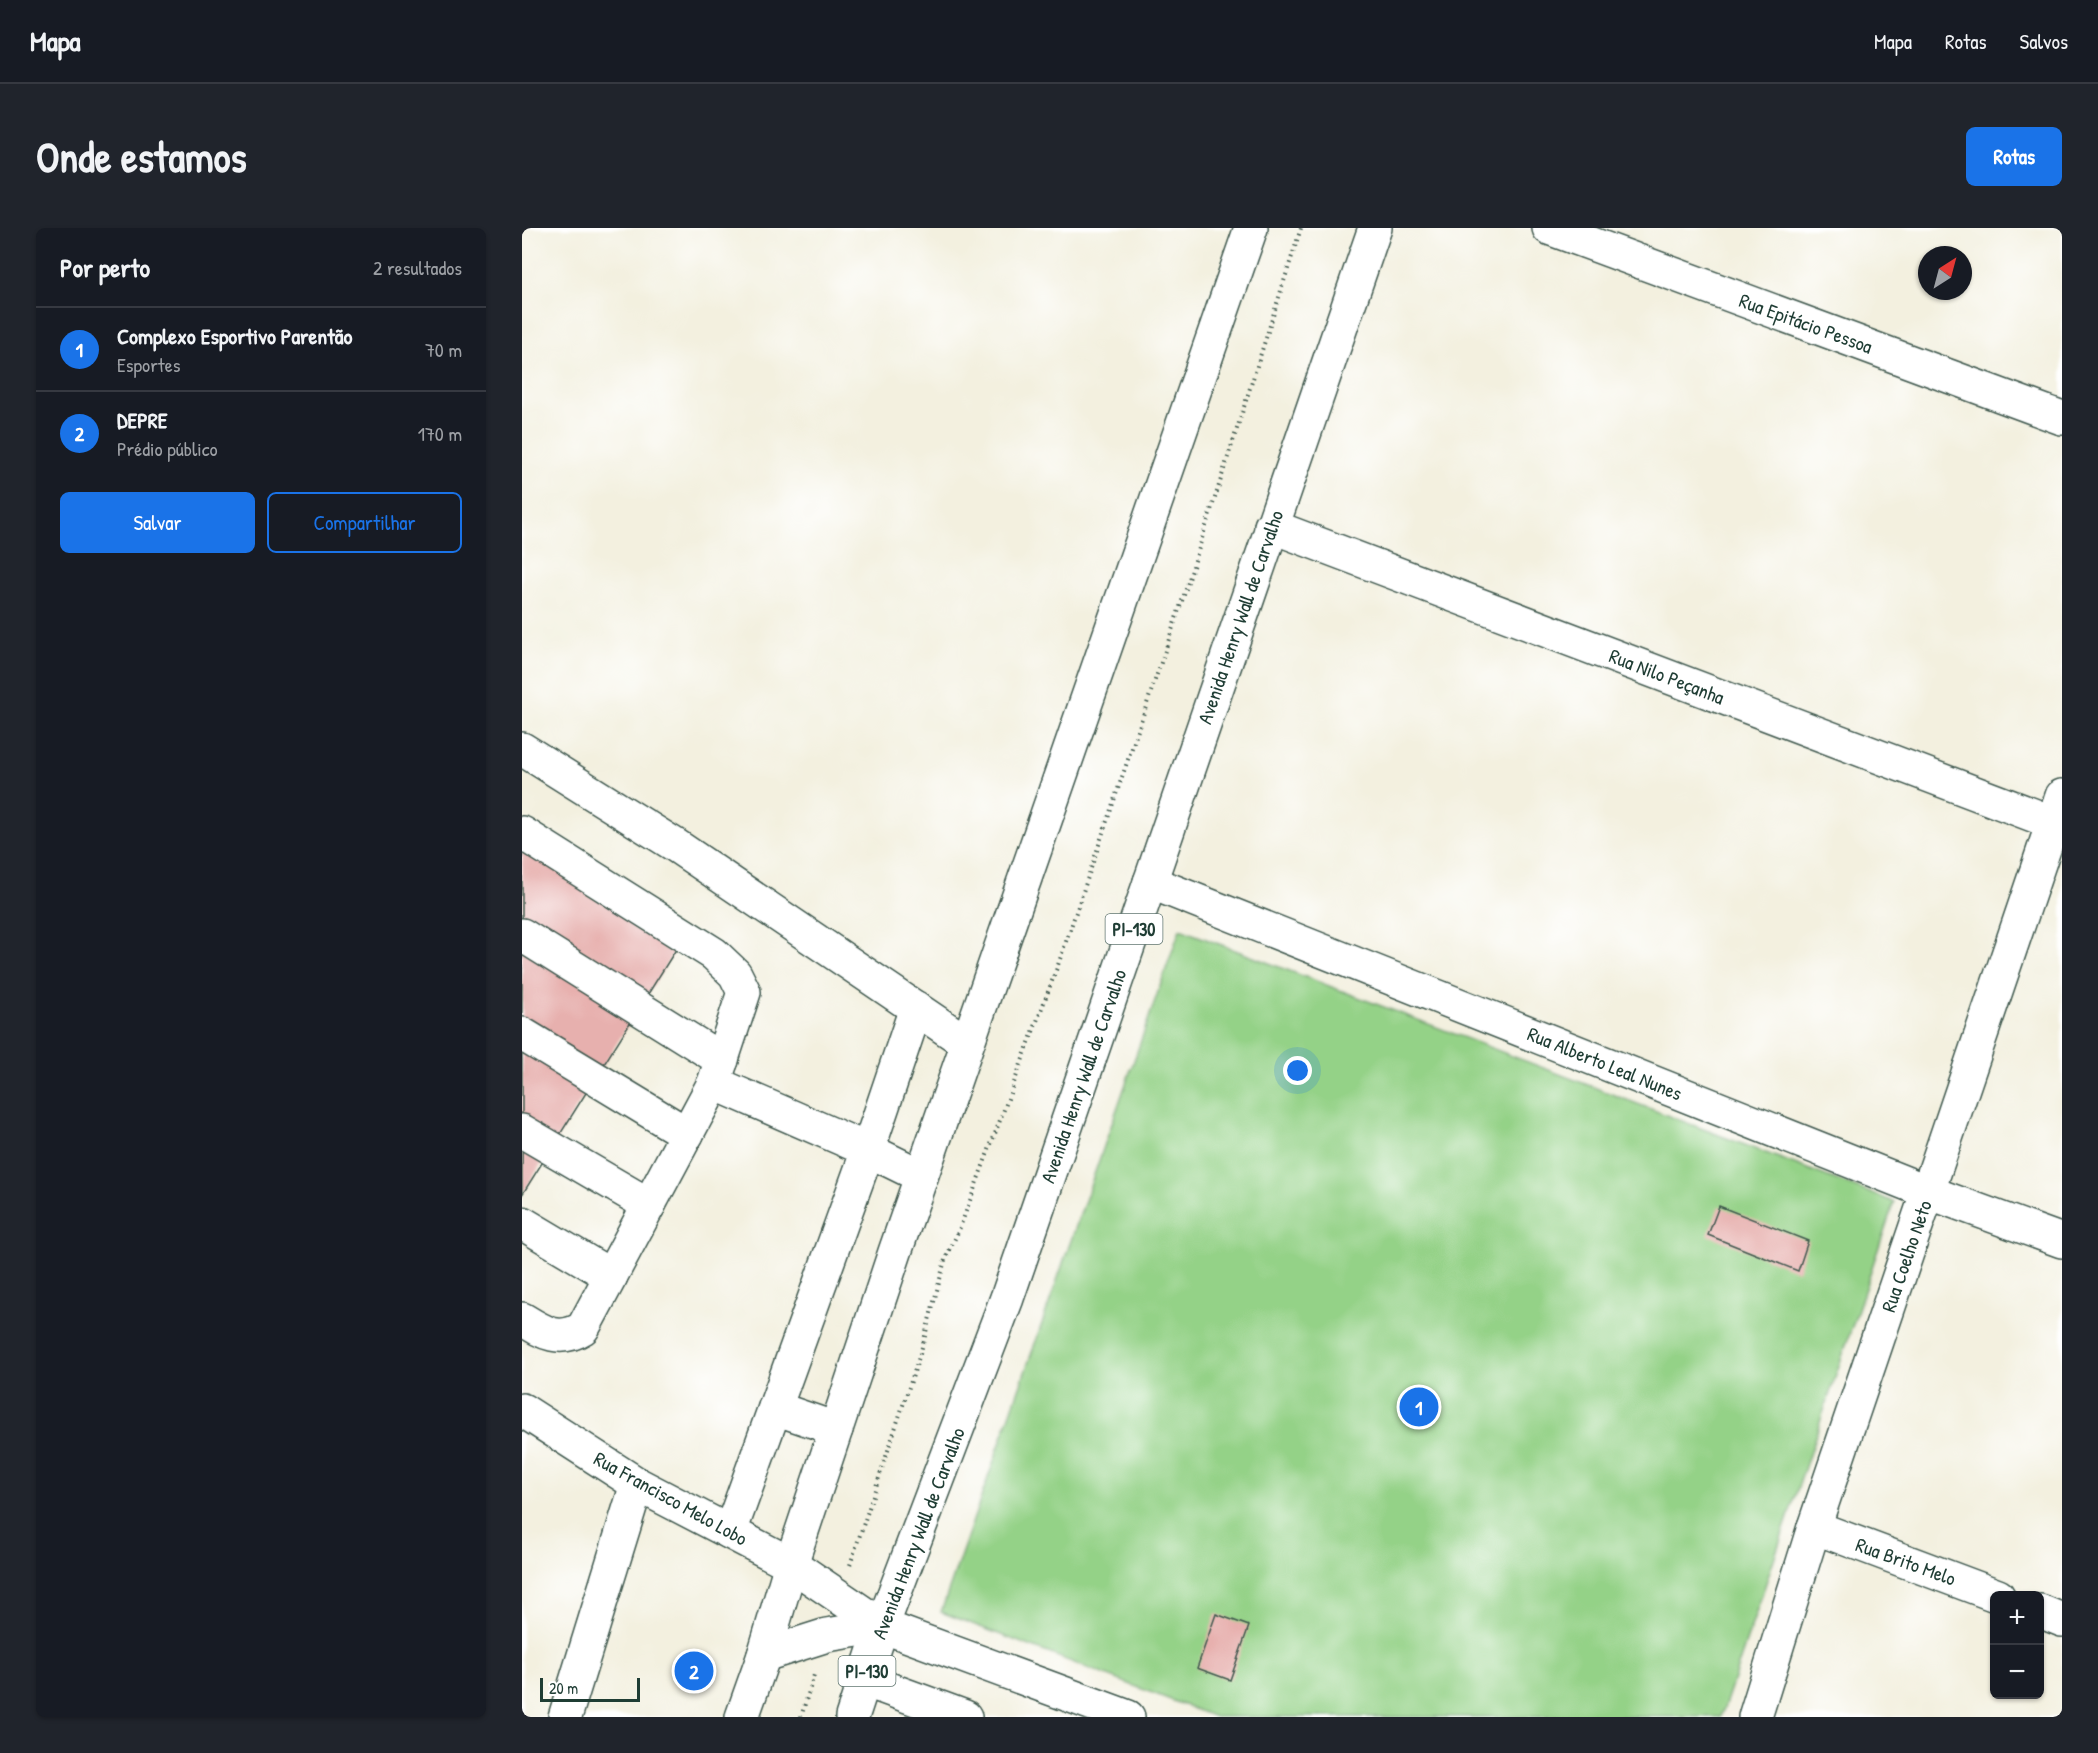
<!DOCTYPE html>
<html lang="pt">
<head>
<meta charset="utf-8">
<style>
	:root { --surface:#171b24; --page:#20242c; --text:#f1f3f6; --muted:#9ea1a6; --line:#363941; --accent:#1a73e8 }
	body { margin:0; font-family:"Patrick Hand",sans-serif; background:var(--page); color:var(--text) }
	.controls { position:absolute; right:18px; bottom:18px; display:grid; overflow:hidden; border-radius:9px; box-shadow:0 2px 4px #0004 }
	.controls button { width:54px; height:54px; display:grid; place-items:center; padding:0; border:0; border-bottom:2px solid var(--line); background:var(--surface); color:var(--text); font:30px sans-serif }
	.compass { position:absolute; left:1396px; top:18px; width:54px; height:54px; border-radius:50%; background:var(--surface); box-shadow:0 2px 4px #0004; rotate:36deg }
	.scale { position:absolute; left:18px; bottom:15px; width:100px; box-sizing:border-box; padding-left:6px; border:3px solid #1f3d34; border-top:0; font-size:16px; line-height:21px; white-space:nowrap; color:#1f3d34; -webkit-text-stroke:4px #fff; paint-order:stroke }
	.you { position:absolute; left:776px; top:843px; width:21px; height:21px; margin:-15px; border:4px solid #fff; border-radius:50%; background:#1a73e8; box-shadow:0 0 0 9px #1a73e833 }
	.badge { display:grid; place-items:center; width:39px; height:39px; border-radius:50%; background:var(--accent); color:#fff; font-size:20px; font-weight:700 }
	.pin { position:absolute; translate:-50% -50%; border:3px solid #fff; box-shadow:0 2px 6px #0006 }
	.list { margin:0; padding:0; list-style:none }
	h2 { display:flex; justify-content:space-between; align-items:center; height:78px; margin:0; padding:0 24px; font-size:26px }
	h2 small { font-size:20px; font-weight:400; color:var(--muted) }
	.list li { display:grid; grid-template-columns:39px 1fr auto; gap:18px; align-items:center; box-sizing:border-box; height:84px; padding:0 24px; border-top:2px solid var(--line) }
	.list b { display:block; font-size:22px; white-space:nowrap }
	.list p { margin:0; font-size:20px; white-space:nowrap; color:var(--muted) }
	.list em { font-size:20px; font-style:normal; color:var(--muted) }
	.actions { display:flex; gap:12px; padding:18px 24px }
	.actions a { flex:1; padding:14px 0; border:2px solid var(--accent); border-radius:9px; text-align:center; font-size:21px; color:var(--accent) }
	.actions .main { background:var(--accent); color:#fff }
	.map { position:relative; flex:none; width:1540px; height:1489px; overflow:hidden; border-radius:9px }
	header { display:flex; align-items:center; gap:36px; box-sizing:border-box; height:84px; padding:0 30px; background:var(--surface); border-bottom:2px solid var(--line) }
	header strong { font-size:28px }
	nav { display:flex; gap:33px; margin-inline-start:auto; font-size:21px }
	.intro { display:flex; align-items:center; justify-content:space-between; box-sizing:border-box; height:144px; padding:0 36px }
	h1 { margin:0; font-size:42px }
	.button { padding:15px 27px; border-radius:9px; background:var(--accent); color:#fff; font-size:21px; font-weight:700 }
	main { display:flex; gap:36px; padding:0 36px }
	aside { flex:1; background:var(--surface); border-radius:9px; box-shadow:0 2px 4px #0004 }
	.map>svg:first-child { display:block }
	.green { fill:#94d287; stroke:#5a885e; stroke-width:1.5 }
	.building { fill:#e7b0ae }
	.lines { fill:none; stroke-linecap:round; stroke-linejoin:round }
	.minor-casing { stroke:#3f584e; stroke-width:36 }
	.major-casing { stroke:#3f584e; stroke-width:36 }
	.path { stroke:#3f584e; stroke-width:4; stroke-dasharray:1.5 4.5; stroke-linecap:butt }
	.minor { stroke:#fff; stroke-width:33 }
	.major { stroke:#fff; stroke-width:33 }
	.labels { text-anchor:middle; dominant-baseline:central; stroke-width:4.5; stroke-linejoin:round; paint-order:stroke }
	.shield { fill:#fff; stroke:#627771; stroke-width:1.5 }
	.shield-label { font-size:18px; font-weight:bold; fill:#1f3d34 }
	.street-label { font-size:20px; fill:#1f3d34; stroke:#fff }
</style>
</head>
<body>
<header>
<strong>Mapa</strong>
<nav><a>Mapa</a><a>Rotas</a><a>Salvos</a></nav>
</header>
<div class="intro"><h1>Onde estamos</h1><a class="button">Rotas</a></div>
<main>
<aside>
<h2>Por perto<small>2 resultados</small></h2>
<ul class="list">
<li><span class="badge">1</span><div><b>Complexo Esportivo Parentão</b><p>Esportes</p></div><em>70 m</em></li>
<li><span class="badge">2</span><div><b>DEPRE</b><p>Prédio público</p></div><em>170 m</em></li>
</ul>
<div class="actions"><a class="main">Salvar</a><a>Compartilhar</a></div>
</aside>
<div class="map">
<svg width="1540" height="1489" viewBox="0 0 1540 1489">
	<rect width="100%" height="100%" fill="#fff"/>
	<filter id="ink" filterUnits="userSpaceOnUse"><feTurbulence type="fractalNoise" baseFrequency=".0167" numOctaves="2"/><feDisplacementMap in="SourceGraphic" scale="12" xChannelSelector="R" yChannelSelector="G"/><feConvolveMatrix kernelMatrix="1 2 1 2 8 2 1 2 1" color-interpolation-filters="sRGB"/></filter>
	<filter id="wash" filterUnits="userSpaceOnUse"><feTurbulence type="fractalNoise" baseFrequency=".008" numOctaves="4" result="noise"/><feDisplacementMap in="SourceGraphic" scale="24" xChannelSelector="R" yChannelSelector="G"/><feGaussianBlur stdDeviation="1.35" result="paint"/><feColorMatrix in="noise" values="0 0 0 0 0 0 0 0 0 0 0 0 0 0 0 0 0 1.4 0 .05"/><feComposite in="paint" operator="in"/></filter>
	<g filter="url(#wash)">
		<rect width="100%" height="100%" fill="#f3f0df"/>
		<polygon class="green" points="658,701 1372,974 1199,1489 693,1489 419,1384"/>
		<g id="blocks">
			<g class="building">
				<polygon points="0,620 158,715 0,967"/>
				<polygon points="1197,978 1286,1013 1276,1043 1186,1007"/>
				<polygon points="694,1386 727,1398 708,1452 675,1440"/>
			</g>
		</g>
	</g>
	<g filter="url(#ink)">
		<use href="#blocks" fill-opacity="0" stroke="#3f584e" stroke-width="1.5"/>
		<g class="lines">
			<defs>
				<g id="minor">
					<polyline points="1027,0 1540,190"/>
					<polyline points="749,298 1540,598"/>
					<polyline points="0,521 153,617 445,815"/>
					<path d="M0,605L192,726L213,746L222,764L192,855L61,1100C37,1115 21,1104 0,1091"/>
					<polyline points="628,654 1406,964 1540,1013"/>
					<polyline points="0,707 200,832"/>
					<polyline points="0,806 165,906"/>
					<polyline points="192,855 346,922 399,948"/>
					<polyline points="0,903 127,977"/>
					<polyline points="0,995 89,1048"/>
					<polyline points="253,1180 314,1201"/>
					<polyline points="0,1182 115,1256 269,1336 360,1398 606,1489"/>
					<polyline points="1292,1299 1476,1368"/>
					<polyline points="208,1304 346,922 394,780"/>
					<polyline points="1518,1383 1540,1392"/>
					<polyline points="242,1427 305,1407 360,1398"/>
					<polyline points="342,1452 443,1489"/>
					<polyline points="43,1489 115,1256"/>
					<polyline points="1233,1489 1292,1299 1540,568"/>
				</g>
				<g id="major">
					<polyline points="220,1489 242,1427 269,1336 373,1024 729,0"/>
					<polyline points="330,1489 360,1398 485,1070 853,0"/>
				</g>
			</defs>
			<use href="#minor" class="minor-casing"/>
			<use href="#major" class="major-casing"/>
			<g class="path">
				<polyline points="328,1337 399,1123 423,1032 437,1002 536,737 662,367 779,0"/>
				<polyline points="279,1489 292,1447"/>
			</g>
			<use href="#minor" class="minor"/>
			<use href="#major" class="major"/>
		</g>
	</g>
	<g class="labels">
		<g class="shield">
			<rect x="583.5" y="686" width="57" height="30" rx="4.5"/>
			<rect x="316.5" y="1428" width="57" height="30" rx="4.5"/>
		</g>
		<g class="shield-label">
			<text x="612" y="701">PI-130</text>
			<text x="345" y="1443">PI-130</text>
		</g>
		<g class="street-label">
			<text transform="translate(1284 95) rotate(20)">Rua Epitácio Pessoa</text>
			<text transform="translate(718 389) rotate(-71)">Avenida Henry Wall de Carvalho</text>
			<text transform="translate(1145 448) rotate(21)">Rua Nilo Peçanha</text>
			<text transform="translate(1083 835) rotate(22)">Rua Alberto Leal Nunes</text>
			<text transform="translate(561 848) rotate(-71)">Avenida Henry Wall de Carvalho</text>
			<text transform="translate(1384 1028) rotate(-71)">Rua Coelho Neto</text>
			<text transform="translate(149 1270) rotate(29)">Rua Francisco Melo Lobo</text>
			<text transform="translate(396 1305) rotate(-69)">Avenida Henry Wall de Carvalho</text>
			<text transform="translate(1384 1333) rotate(20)">Rua Brito Melo</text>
		</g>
	</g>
</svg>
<div class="controls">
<button>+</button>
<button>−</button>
</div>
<svg class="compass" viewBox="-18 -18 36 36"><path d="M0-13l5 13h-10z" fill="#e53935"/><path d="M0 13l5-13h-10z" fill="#9ea1a6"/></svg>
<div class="scale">20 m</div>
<div class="you"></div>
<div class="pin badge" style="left:897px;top:1179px">1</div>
<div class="pin badge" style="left:172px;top:1443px">2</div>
</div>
</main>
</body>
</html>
